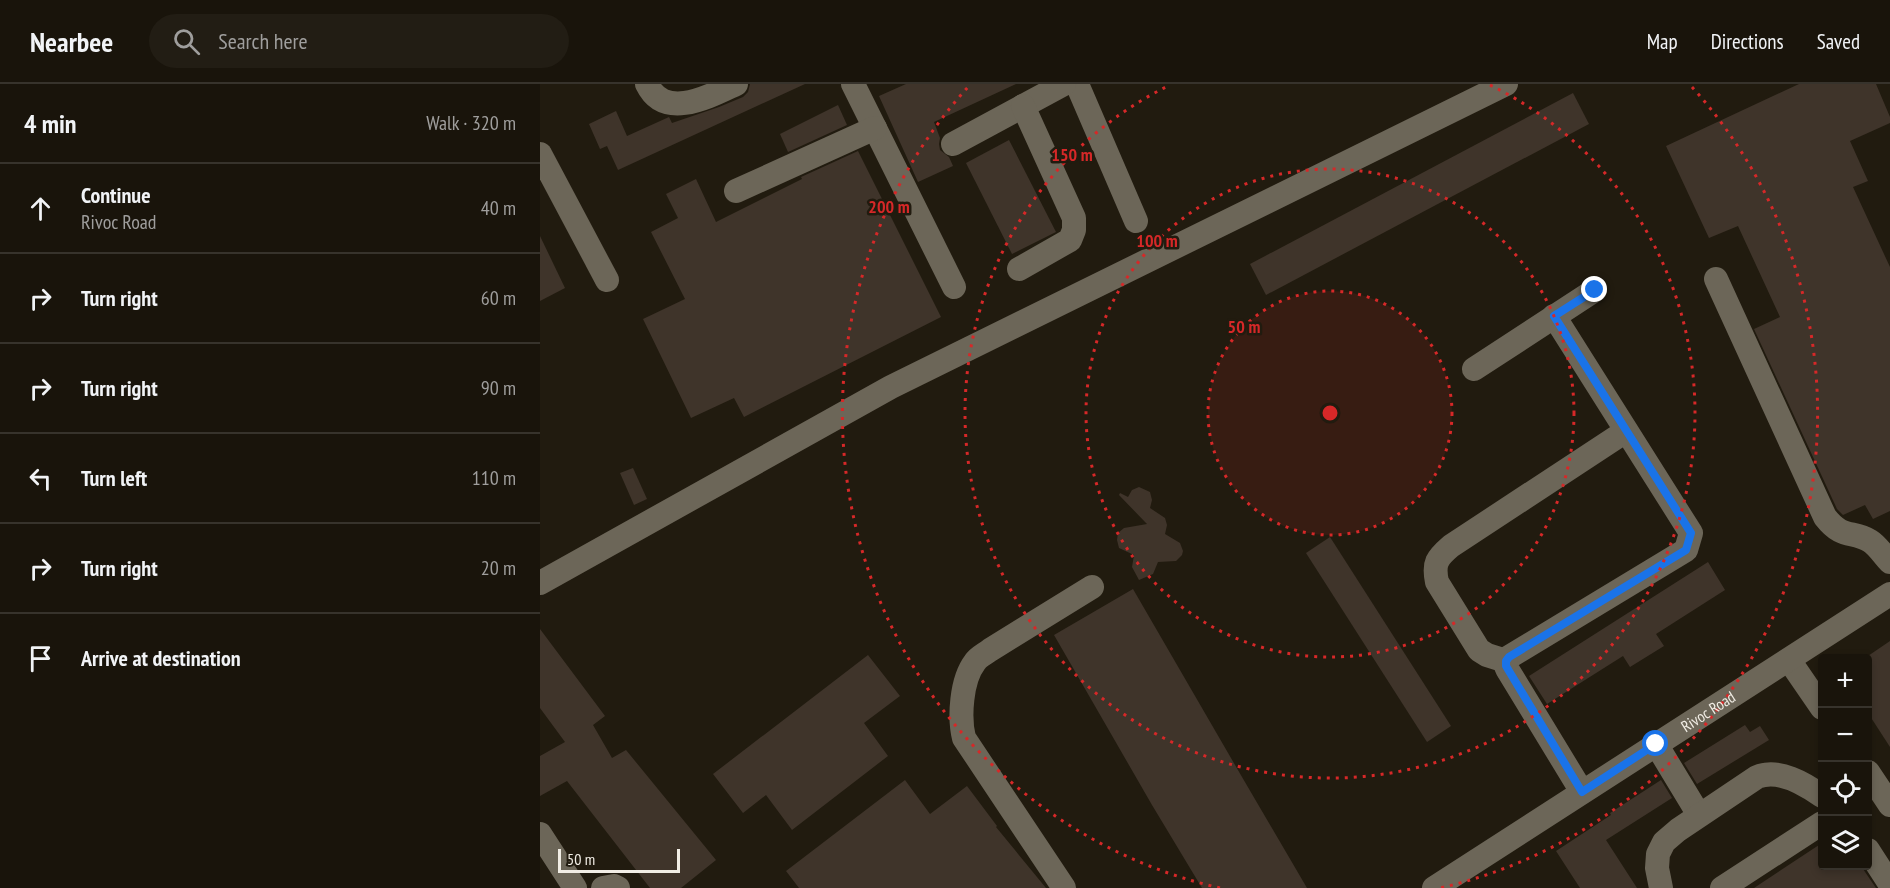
<!DOCTYPE html>
<html lang="en">
<head>
<meta charset="utf-8">
<style>
	:root { --surface:#19140b; --page:#221d14; --text:#f1f3f6; --muted:#9f9e9d; --line:#37332c }
	body { margin:0; font-family:"PT Sans Narrow",sans-serif; background:var(--page); color:var(--text) }
	.controls { position:absolute; right:18px; bottom:18px; display:grid; overflow:hidden; border-radius:6px; box-shadow:0 3px 9px #0003 }
	.controls button { width:54px; height:54px; display:grid; place-items:center; padding:0; border:0; border-bottom:2px solid var(--line); background:var(--surface); color:var(--text); font:30px sans-serif }
	.scale { position:absolute; left:18px; bottom:15px; width:122px; box-sizing:border-box; padding-left:6px; border:3px solid #f1ede5; border-top:0; font-size:16px; line-height:21px; white-space:nowrap; color:#f1ede5; -webkit-text-stroke:4px #211b0f; paint-order:stroke }
	.stop { position:absolute; width:18px; height:18px; margin:-14px; border:4px solid #1a73e8; border-radius:50%; background:#fff }
	.stop.end { background:#1a73e8; border-color:#fff; box-shadow:0 2px 6px #0008 }
	.list { margin:0; padding:0; list-style:none }
	h2 { display:flex; justify-content:space-between; align-items:center; height:78px; margin:0; padding:0 24px; font-size:26px }
	h2 small { font-size:20px; font-weight:400; color:var(--muted) }
	.list li { display:grid; grid-template-columns:39px 1fr auto; gap:18px; align-items:center; box-sizing:border-box; height:90px; padding:0 24px; border-top:2px solid var(--line) }
	.list b { display:block; font-size:22px; white-space:nowrap }
	.list p { margin:0; font-size:20px; white-space:nowrap; color:var(--muted) }
	.list em { font-size:20px; font-style:normal; color:var(--muted) }
	.icon { flex:none; width:33px; height:33px; fill:none; stroke:currentColor; stroke-width:2; stroke-linecap:round; stroke-linejoin:round }
	.map { position:relative; flex:none; width:1350px; height:804px; overflow:hidden }
	header { display:flex; align-items:center; gap:36px; box-sizing:border-box; height:84px; padding:0 30px; background:var(--surface); border-bottom:2px solid var(--line) }
	header strong { font-size:28px }
	nav { display:flex; gap:33px; margin-inline-start:auto; font-size:21px }
	.search { width:420px; height:54px; background:var(--page); display:flex; align-items:center; gap:15px; box-sizing:border-box; padding:0 21px; border-radius:33px; color:var(--muted); font-size:22px }
	main { display:flex }
	aside { flex:1; background:var(--surface) }
	.map>svg:first-child { display:block }
	.building { fill:#3f342a }
	.lines { fill:none; stroke-linecap:round; stroke-linejoin:round }
	.minor { stroke:#6c6658; stroke-width:24 }
	.route { stroke:#1a73e8; stroke-width:8 }
	.ring { fill:none; stroke:#d62828; stroke-width:3; stroke-dasharray:3 6 }
	.labels { text-anchor:middle; dominant-baseline:central; stroke-width:5; stroke-linejoin:round; paint-order:stroke }
	.street-label { font-size:16px; fill:#f1ede5; stroke:#211b0f }
	.centre { fill:#d62828; stroke:#211b0f; stroke-width:3 }
	.ring-label { font-size:18px; text-anchor:middle; font-weight:bold; fill:#d62828; stroke:#211b0f; stroke-width:5; stroke-linejoin:round; paint-order:stroke }
</style>
</head>
<body>
<header>
<strong>Nearbee</strong>
<div class="search"><svg class="icon" aria-label="search" viewBox="0 0 24 24"><circle cx="10" cy="10" r="6"/><path d="M15 15l6 6"/></svg>Search here</div>
<nav><a>Map</a><a>Directions</a><a>Saved</a></nav>
</header>
<main>
<aside>
<h2>4 min<small>Walk · 320 m</small></h2>
<ul class="list">
<li><svg class="icon" aria-label="ahead" viewBox="0 0 24 24"><path d="M12 20V5M6 11l6-6 6 6"/></svg><div><b>Continue</b><p>Rivoc Road</p></div><em>40 m</em></li>
<li><svg class="icon" aria-label="right" viewBox="0 0 24 24"><path d="M7 20v-9h11M14 6l5 5-5 5"/></svg><div><b>Turn right</b></div><em>60 m</em></li>
<li><svg class="icon" aria-label="right" viewBox="0 0 24 24"><path d="M7 20v-9h11M14 6l5 5-5 5"/></svg><div><b>Turn right</b></div><em>90 m</em></li>
<li><svg class="icon" aria-label="left" viewBox="0 0 24 24"><path d="M17 20v-9H6M10 6l-5 5 5 5"/></svg><div><b>Turn left</b></div><em>110 m</em></li>
<li><svg class="icon" aria-label="right" viewBox="0 0 24 24"><path d="M7 20v-9h11M14 6l5 5-5 5"/></svg><div><b>Turn right</b></div><em>20 m</em></li>
<li><svg class="icon" aria-label="arrive" viewBox="0 0 24 24"><path d="M6 21V4h12l-3 4 3 4H6"/></svg><div><b>Arrive at destination</b></div></li>
</ul>
</aside>
<div class="map">
<svg width="1350" height="804" viewBox="0 0 1350 804">
	<rect width="100%" height="100%" fill="#211b0f"/>
	<g class="building">
		<polygon points="210,0 265,0 78,86 67,62 60,65 49,40 76,27 87,52 129,33 132,39 179,23 203,13 208,8"/>
		<polygon points="366,0 476,0 394,38 400,54 399,60 400,66 409,73 413,82 378,98 339,12"/>
		<polygon points="1259,0 1336,0 1350,33 1350,39 1310,57 1328,97 1313,103 1350,183 1350,427 1333,435 1325,421 1303,431 1297,425 1214,245 1240,233 1198,142 1169,154 1126,62"/>
		<polygon points="1033,9 1049,40 726,211 710,180"/>
		<polygon points="298,21 307,41 248,68 240,50"/>
		<polygon points="469,56 516,148 472,170 426,79"/>
		<polygon points="318,67 401,233 204,333 194,314 151,334 103,235 145,215 111,148 138,134 126,110 156,95 176,138 262,95 261,93"/>
		<polygon points="0,152 25,204 0,217"/>
		<polygon points="93,384 107,415 94,421 80,389"/>
		<polygon points="599,403 610,408 612,416 610,424 625,434 627,441 625,450 640,459 643,467 642,471 636,477 618,478 613,490 599,496 592,483 594,471 579,464 577,456 578,449 584,444 607,440 579,411 580,409 588,413 592,406"/>
		<polygon points="790,453 911,642 887,658 766,469"/>
		<polygon points="1168,478 1185,506 1116,550 1124,562 1090,583 1083,572 1007,620 989,592"/>
		<polygon points="593,505 702,693 767,804 662,804 612,721 514,551"/>
		<polygon points="0,545 65,632 53,641 72,674 86,666 176,776 141,804 110,804 27,697 0,712 0,672 25,658 0,624"/>
		<polygon points="1350,557 1350,663 1328,629 1328,572"/>
		<polygon points="328,571 360,612 324,639 348,672 252,746 226,711 203,729 173,690"/>
		<polygon points="1205,641 1210,648 1220,642 1229,656 1157,700 1144,679"/>
		<polygon points="365,696 390,730 427,702 457,742 456,743 506,804 259,804 246,787"/>
		<polygon points="1121,696 1132,714 1066,756 1097,804 1040,804 1016,767 1071,731 1070,729"/>
		<polygon points="1282,759 1282,782 1321,782 1336,804 1214,804"/>
	</g>
	<g class="lines">
		<g class="minor">
			<path d="M107,0C125,37 170,12 196,0"/>
			<polyline points="313,0 414,203"/>
			<polyline points="537,0 596,137"/>
			<polyline points="413,60 524,0"/>
			<polyline points="0,70 67,196"/>
			<polyline points="196,107 335,44"/>
			<polyline points="479,185 530,156 534,146 534,134 483,22"/>
			<path d="M1176,195L1285,433C1303,456 1312,446 1330,457C1338,462 1344,472 1350,478"/>
			<path d="M1014,232L1151,449L1146,466L969,573C964,578 965,582 969,588L1042,708"/>
			<polyline points="934,285 1055,206"/>
			<polyline points="0,499 351,303 966,0"/>
			<polyline points="1249,576 1282,624"/>
			<path d="M966,577L947,571L939,566L897,498C893,479 897,474 911,462L1086,347"/>
			<polyline points="1116,660 1159,731"/>
			<polyline points="1328,688 1350,721"/>
			<polyline points="0,750 35,804"/>
			<polyline points="1328,766 1350,800"/>
			<polyline points="63,804 74,802 78,804"/>
			<path d="M524,804L424,654C419,634 421,596 435,578C438,573 445,570 450,566L552,503"/>
			<path id="s1" d="M894,804L1350,510"/>
			<path d="M1121,804L1117,784L1118,770L1124,758L1138,746L1217,693C1239,684 1265,700 1282,712"/>
			<polyline points="1182,804 1282,739"/>
		</g>
	</g>
	<g class="lines">
		<polyline class="route" points="1055,206 1014,232 1151,449 1146,466 969,573 966,577 966,582 1042,708 1116,660"/>
	</g>
	<circle cx="790" cy="329" r="122" fill="#d62828" fill-opacity=".12"/>
	<g class="ring">
		<circle cx="790" cy="329" r="122"/>
		<circle cx="790" cy="329" r="244"/>
		<path d="M950 1A365 365 0 1 1 630 1"/>
		<path d="M680 804A487 487 0 0 1 428 3M1152 3A487 487 0 0 1 900 804"/>
	</g>
	<g class="labels">
		<g class="street-label">
			<text stroke="none"><textPath href="#s1" startOffset="326">Rivoc Road</textPath></text>
		</g>
	</g>
	<circle cx="790" cy="329" r="9" class="centre"/>
	<g class="ring-label">
		<text x="532" y="77">150 m</text>
		<text x="349" y="129">200 m</text>
		<text x="617" y="163">100 m</text>
		<text x="704" y="249">50 m</text>
	</g>
</svg>
<div class="controls">
<button>+</button>
<button>−</button>
<button><svg class="icon" aria-label="locate" viewBox="0 0 24 24"><circle cx="12" cy="12" r="6"/><path d="M12 2v4M12 18v4M2 12h4M18 12h4"/></svg></button>
<button><svg class="icon" aria-label="layers" viewBox="0 0 24 24"><path d="M12 4l9 5-9 5-9-5zM3 14l9 5 9-5"/></svg></button>
</div>
<div class="scale">50 m</div>
<div class="stop" style="left:1116px;top:660px"></div>
<div class="stop end" style="left:1055px;top:206px"></div>
</div>
</main>
</body>
</html>
